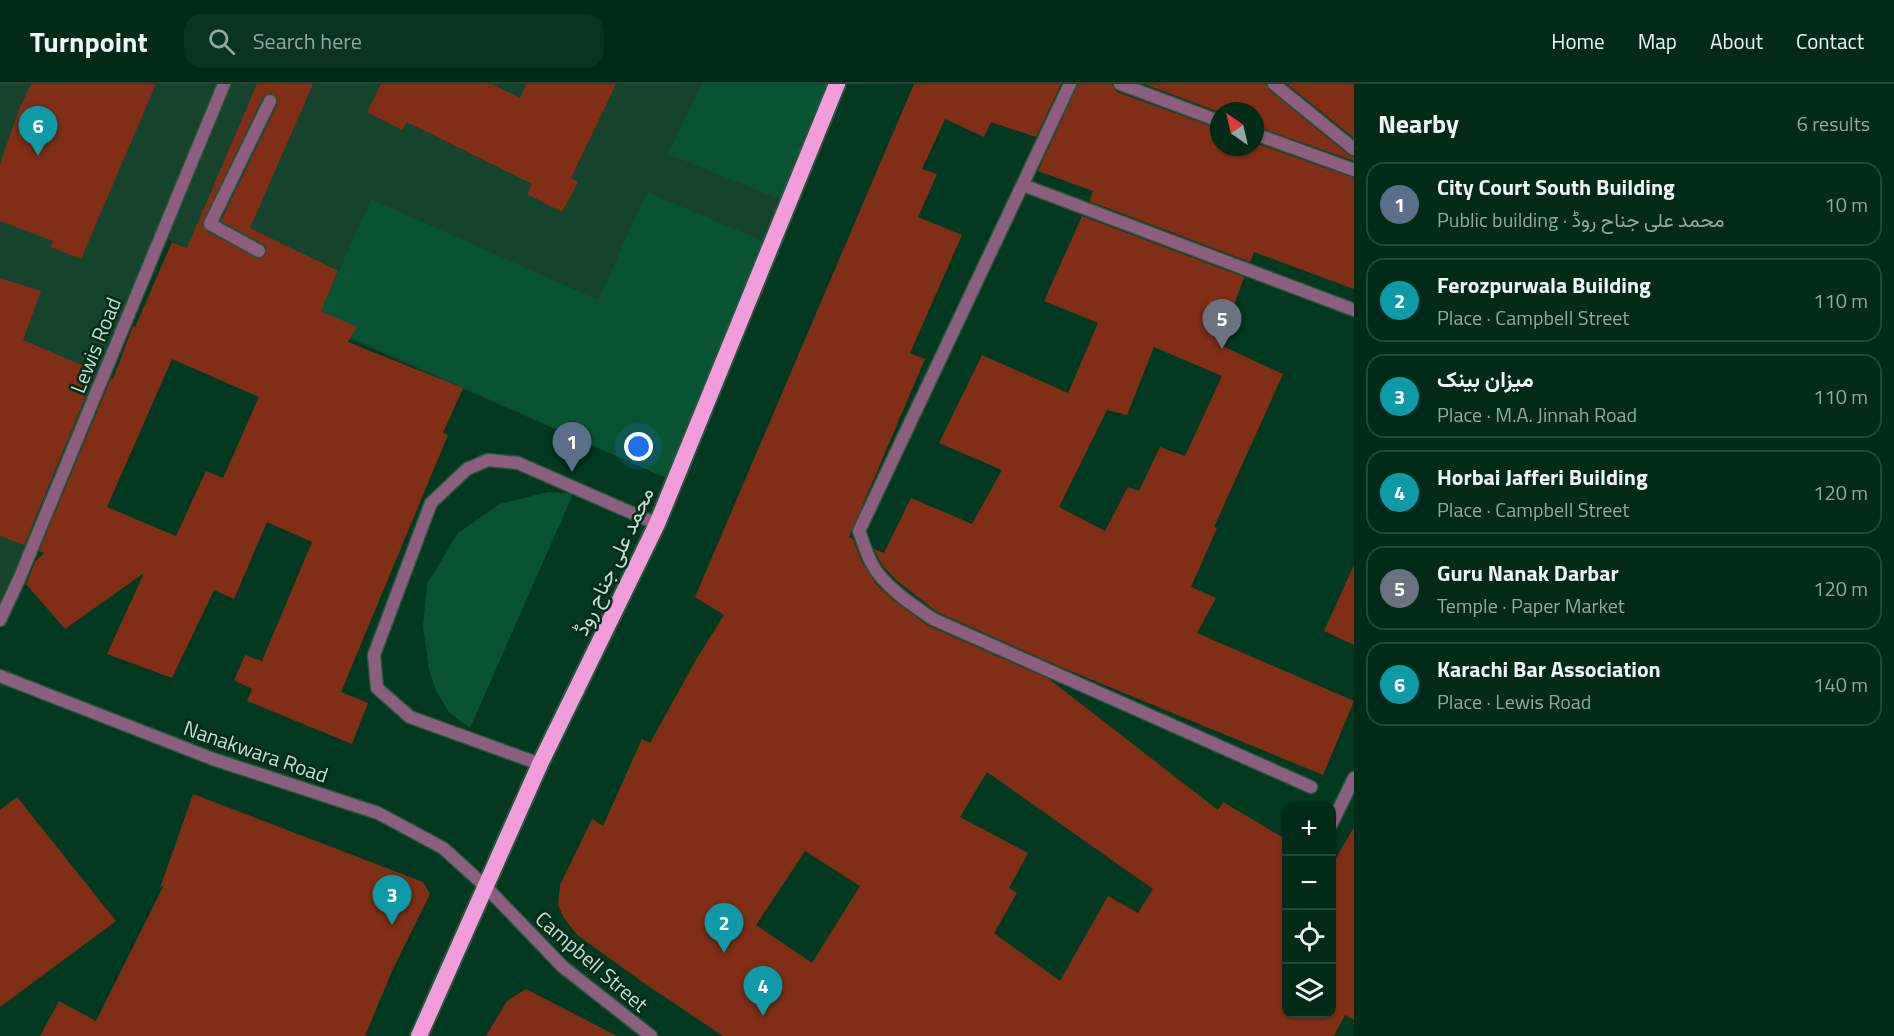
<!DOCTYPE html>
<html lang="en">
<head>
<meta charset="utf-8">
<style>
	:root { --surface:#002b17; --page:#0a3320; --text:#f1f3f6; --muted:#95a7a1; --line:#224736; --accent:#d93025 }
	body { margin:0; font-family:"Titillium Web",Vazirmatn,sans-serif; background:var(--page); color:var(--text) }
	.controls { position:absolute; right:18px; bottom:18px; display:grid; overflow:hidden; border-radius:12px; box-shadow:0 2px 4px #0004 }
	.controls button { width:54px; height:54px; display:grid; place-items:center; padding:0; border:0; border-bottom:2px solid var(--line); background:var(--surface); color:var(--text); font:30px sans-serif }
	.compass { position:absolute; left:1210px; top:18px; width:54px; height:54px; border-radius:50%; background:var(--surface); box-shadow:0 2px 4px #0004; rotate:326deg }
	.you { position:absolute; left:639px; top:363px; width:21px; height:21px; margin:-15px; border:4px solid #fff; border-radius:50%; background:#1a73e8; box-shadow:0 0 0 9px #1a73e833 }
	.badge { display:grid; place-items:center; width:39px; height:39px; border-radius:50%; background:var(--accent); color:#fff; font-size:20px; font-weight:700 }
	.pin { position:absolute; translate:-50% -50px; filter:drop-shadow(0 2px 3px #0008) }
	.pin::after { content:''; position:absolute; top:32px; width:21px; height:18px; background:inherit; clip-path:polygon(0 0,100% 0,50% 100%) }
	.list { margin:0; padding:0; list-style:none }
	h2 { display:flex; justify-content:space-between; align-items:center; height:78px; margin:0; padding:0 24px; font-size:26px }
	h2 small { font-size:20px; font-weight:400; color:var(--muted) }
	.list li { display:grid; grid-template-columns:39px 1fr auto; gap:18px; align-items:center; box-sizing:border-box; height:84px; margin:0 12px 12px; padding:0 12px; border:2px solid var(--line); border-radius:18px }
	.list b { display:block; font-size:22px; white-space:nowrap }
	.list p { margin:0; font-size:20px; white-space:nowrap; color:var(--muted) }
	.list em { font-size:20px; font-style:normal; color:var(--muted) }
	.icon { flex:none; width:33px; height:33px; fill:none; stroke:currentColor; stroke-width:2; stroke-linecap:round; stroke-linejoin:round }
	.map { position:relative; flex:none; width:1354px; height:952px; overflow:hidden }
	header { display:flex; align-items:center; gap:36px; box-sizing:border-box; height:84px; padding:0 30px; background:var(--surface); border-bottom:2px solid var(--line) }
	header strong { font-size:28px }
	nav { display:flex; gap:33px; margin-inline-start:auto; font-size:21px }
	.search { width:420px; height:54px; background:var(--page); display:flex; align-items:center; gap:15px; box-sizing:border-box; padding:0 21px; border-radius:18px; color:var(--muted); font-size:22px }
	main { display:flex }
	aside { flex:1; background:var(--surface) }
	.map>svg:first-child { display:block }
	.built { fill:#15432b }
	.green { fill:#085432 }
	.building { fill:#802f16; fill-rule:evenodd }
	.lines { fill:none; stroke-linecap:round; stroke-linejoin:round }
	.service-casing { stroke:#23573e; stroke-width:15 }
	.minor-casing { stroke:#23573e; stroke-width:15 }
	.tertiary-casing { stroke:#23573e; stroke-width:15 }
	.trunk-casing { stroke:#23573e; stroke-width:20 }
	.service { stroke:#8e5e81; stroke-width:12 }
	.minor { stroke:#8e5e81; stroke-width:12 }
	.tertiary { stroke:#8e5e81; stroke-width:12 }
	.trunk { stroke:#f39cdc; stroke-width:16 }
	.labels { text-anchor:middle; dominant-baseline:central; stroke-width:5; stroke-linejoin:round; paint-order:stroke }
	.street-label { font-size:21px; fill:#c4decd; stroke:#032d19 }
</style>
</head>
<body>
<header>
<strong>Turnpoint</strong>
<div class="search"><svg class="icon" aria-label="search" viewBox="0 0 24 24"><circle cx="10" cy="10" r="6"/><path d="M15 15l6 6"/></svg>Search here</div>
<nav><a>Home</a><a>Map</a><a>About</a><a>Contact</a></nav>
</header>
<main>
<div class="map">
<svg width="1354" height="952" viewBox="0 0 1354 952">
	<rect width="100%" height="100%" fill="#00391f"/>
	<polygon class="built" points="0,0 838,0 675,398 316,240 320,226 161,152 0,542"/>
	<g class="green">
		<polygon points="702,0 837,0 789,119 668,70"/>
		<polygon points="647,108 772,161 675,398 351,253 356,243 321,227 371,115 598,216"/>
		<polygon points="548,408 573,410 470,644 449,628 436,607 429,585 423,543 427,500 458,449 500,420"/>
	</g>
	<g class="building">
		<polygon points="31,0 156,0 81,175 51,163 53,157 0,137 0,80 18,28"/>
		<path d="M257,0H313L250,144L338,187L321,227L357,243L348,258L463,304L443,349L448,351L341,608L368,619L352,660L247,617L252,605L234,596L245,571L262,577L312,458L267,438L234,515L214,506L172,594L107,570L144,489L65,545L26,500L35,478L44,469L39,467L111,294L113,295L133,242L135,243L172,158L187,164ZM270,9L277,13V21L221,137L266,162V170L259,175L206,147L202,140L263,13ZM172,275L259,313L223,394L206,387L176,452L107,423Z"/>
		<polygon points="381,0 492,0 520,14 526,0 616,0 571,94 578,98 562,128 527,110 532,100 407,38 402,46 367,28"/>
		<path d="M914,0H1061L1036,53L991,38L984,53L945,35L922,85L937,90L918,133L962,151L910,269L925,275L849,453L853,455L862,478L876,500L893,516L920,536L929,542L1049,595L1218,726L1223,718L1287,756V930H1332V781L1354,743V936L1345,931L1334,952H723L641,897L577,851L564,834L558,821L560,801L592,735L603,742L642,655L650,659L697,574L724,531L695,513ZM987,688L1153,805L1138,829L1108,812L1060,897L994,849L1017,809L1009,804L1028,769L960,733ZM805,767L860,802L812,879L756,841Z"/>
		<polygon points="1078,0 1112,0 1117,8 1219,45 1219,63 1255,63 1255,59 1354,94 1354,205 1254,168 1250,178 1089,117 1093,107 1038,87"/>
		<polygon points="1144,0 1266,0 1269,6 1349,71 1354,73 1354,77 1255,42 1255,27 1219,28"/>
		<polygon points="1287,0 1354,0 1354,54"/>
		<path d="M1082,132L1244,193L1220,261L1283,290L1214,443L1217,444L1191,503L1216,514L1197,549L1354,617L1323,691L1056,581L937,528L896,496L883,482L875,468L874,465L884,469L911,414L972,440L1002,386L939,359L982,271L1068,309L1098,239L1044,217ZM1154,263L1222,292L1185,372L1160,363L1139,407L1128,403L1105,447L1059,423L1107,326L1127,331Z"/>
		<polygon points="0,194 41,207 23,256 96,287 24,461 0,452"/>
		<polygon points="1354,481 1354,561 1324,547"/>
		<polygon points="193,710 423,798 430,810 392,887 365,952 40,952 59,917 96,937 164,801 160,804"/>
		<polygon points="17,713 116,837 0,923 0,726"/>
		<polygon points="526,905 617,952 486,952 507,917"/>
	</g>
	<g class="lines">
		<defs>
			<g id="service">
				<path d="M1070,0L859,447C863,457 866,469 871,478C882,501 912,521 933,535L1311,703"/>
				<polyline points="1023,101 1354,226"/>
				<polyline points="259,167 210,140 270,17"/>
				<polyline points="540,680 410,633 377,604 374,571 431,419 467,385 488,376 518,379 657,440"/>
				<polyline points="1332,739 1354,694"/>
			</g>
			<g id="minor">
				<polyline points="1120,0 1219,37"/>
				<polyline points="1274,0 1354,65"/>
				<polyline points="1255,50 1354,86"/>
				<polyline points="0,536 20,493 224,0"/>
			</g>
			<polyline id="tertiary" points="0,592 213,675 378,729 443,764 485,802 563,883 651,952"/>
			<polyline id="trunk" points="419,952 540,680 657,440 837,0"/>
		</defs>
		<use href="#service" class="service-casing"/>
		<use href="#minor" class="minor-casing"/>
		<use href="#tertiary" class="tertiary-casing"/>
		<use href="#trunk" class="trunk-casing"/>
		<use href="#service" class="service"/>
		<use href="#minor" class="minor"/>
		<use href="#tertiary" class="tertiary"/>
		<use href="#trunk" class="trunk"/>
	</g>
	<g class="labels">
		<g class="street-label">
			<text transform="translate(95 261) rotate(-68)">Lewis Road</text>
			<text transform="translate(613 477) rotate(-65)">محمد علی جناح روڈ</text>
			<text transform="translate(256 667) rotate(19)">Nanakwara Road</text>
			<text transform="translate(592 877) rotate(41)">Campbell Street</text>
		</g>
	</g>
</svg>
<div class="controls">
<button>+</button>
<button>−</button>
<button><svg class="icon" aria-label="locate" viewBox="0 0 24 24"><circle cx="12" cy="12" r="6"/><path d="M12 2v4M12 18v4M2 12h4M18 12h4"/></svg></button>
<button><svg class="icon" aria-label="layers" viewBox="0 0 24 24"><path d="M12 4l9 5-9 5-9-5zM3 14l9 5 9-5"/></svg></button>
</div>
<svg class="compass" viewBox="-18 -18 36 36"><path d="M0-13l5 13h-10z" fill="#e53935"/><path d="M0 13l5-13h-10z" fill="#95a7a1"/></svg>
<div class="you"></div>
<div class="pin badge" style="left:572px;top:388px;background:#5c6f8a">1</div>
<div class="pin badge" style="left:724px;top:869px;background:#0f9aa8">2</div>
<div class="pin badge" style="left:392px;top:841px;background:#0f9aa8">3</div>
<div class="pin badge" style="left:763px;top:932px;background:#0f9aa8">4</div>
<div class="pin badge" style="left:1222px;top:265px;background:#6b7280">5</div>
<div class="pin badge" style="left:38px;top:72px;background:#0f9aa8">6</div>
</div>
<aside>
<h2>Nearby<small>6 results</small></h2>
<ul class="list">
<li><span class="badge" style="background:#5c6f8a">1</span><div><b>City Court South Building</b><p>Public building · محمد علی جناح روڈ</p></div><em>10 m</em></li>
<li><span class="badge" style="background:#0f9aa8">2</span><div><b>Ferozpurwala Building</b><p>Place · Campbell Street</p></div><em>110 m</em></li>
<li><span class="badge" style="background:#0f9aa8">3</span><div><b>میزان بینک</b><p>Place · M.A. Jinnah Road</p></div><em>110 m</em></li>
<li><span class="badge" style="background:#0f9aa8">4</span><div><b>Horbai Jafferi Building</b><p>Place · Campbell Street</p></div><em>120 m</em></li>
<li><span class="badge" style="background:#6b7280">5</span><div><b>Guru Nanak Darbar</b><p>Temple · Paper Market</p></div><em>120 m</em></li>
<li><span class="badge" style="background:#0f9aa8">6</span><div><b>Karachi Bar Association</b><p>Place · Lewis Road</p></div><em>140 m</em></li>
</ul>
</aside>
</main>
</body>
</html>
